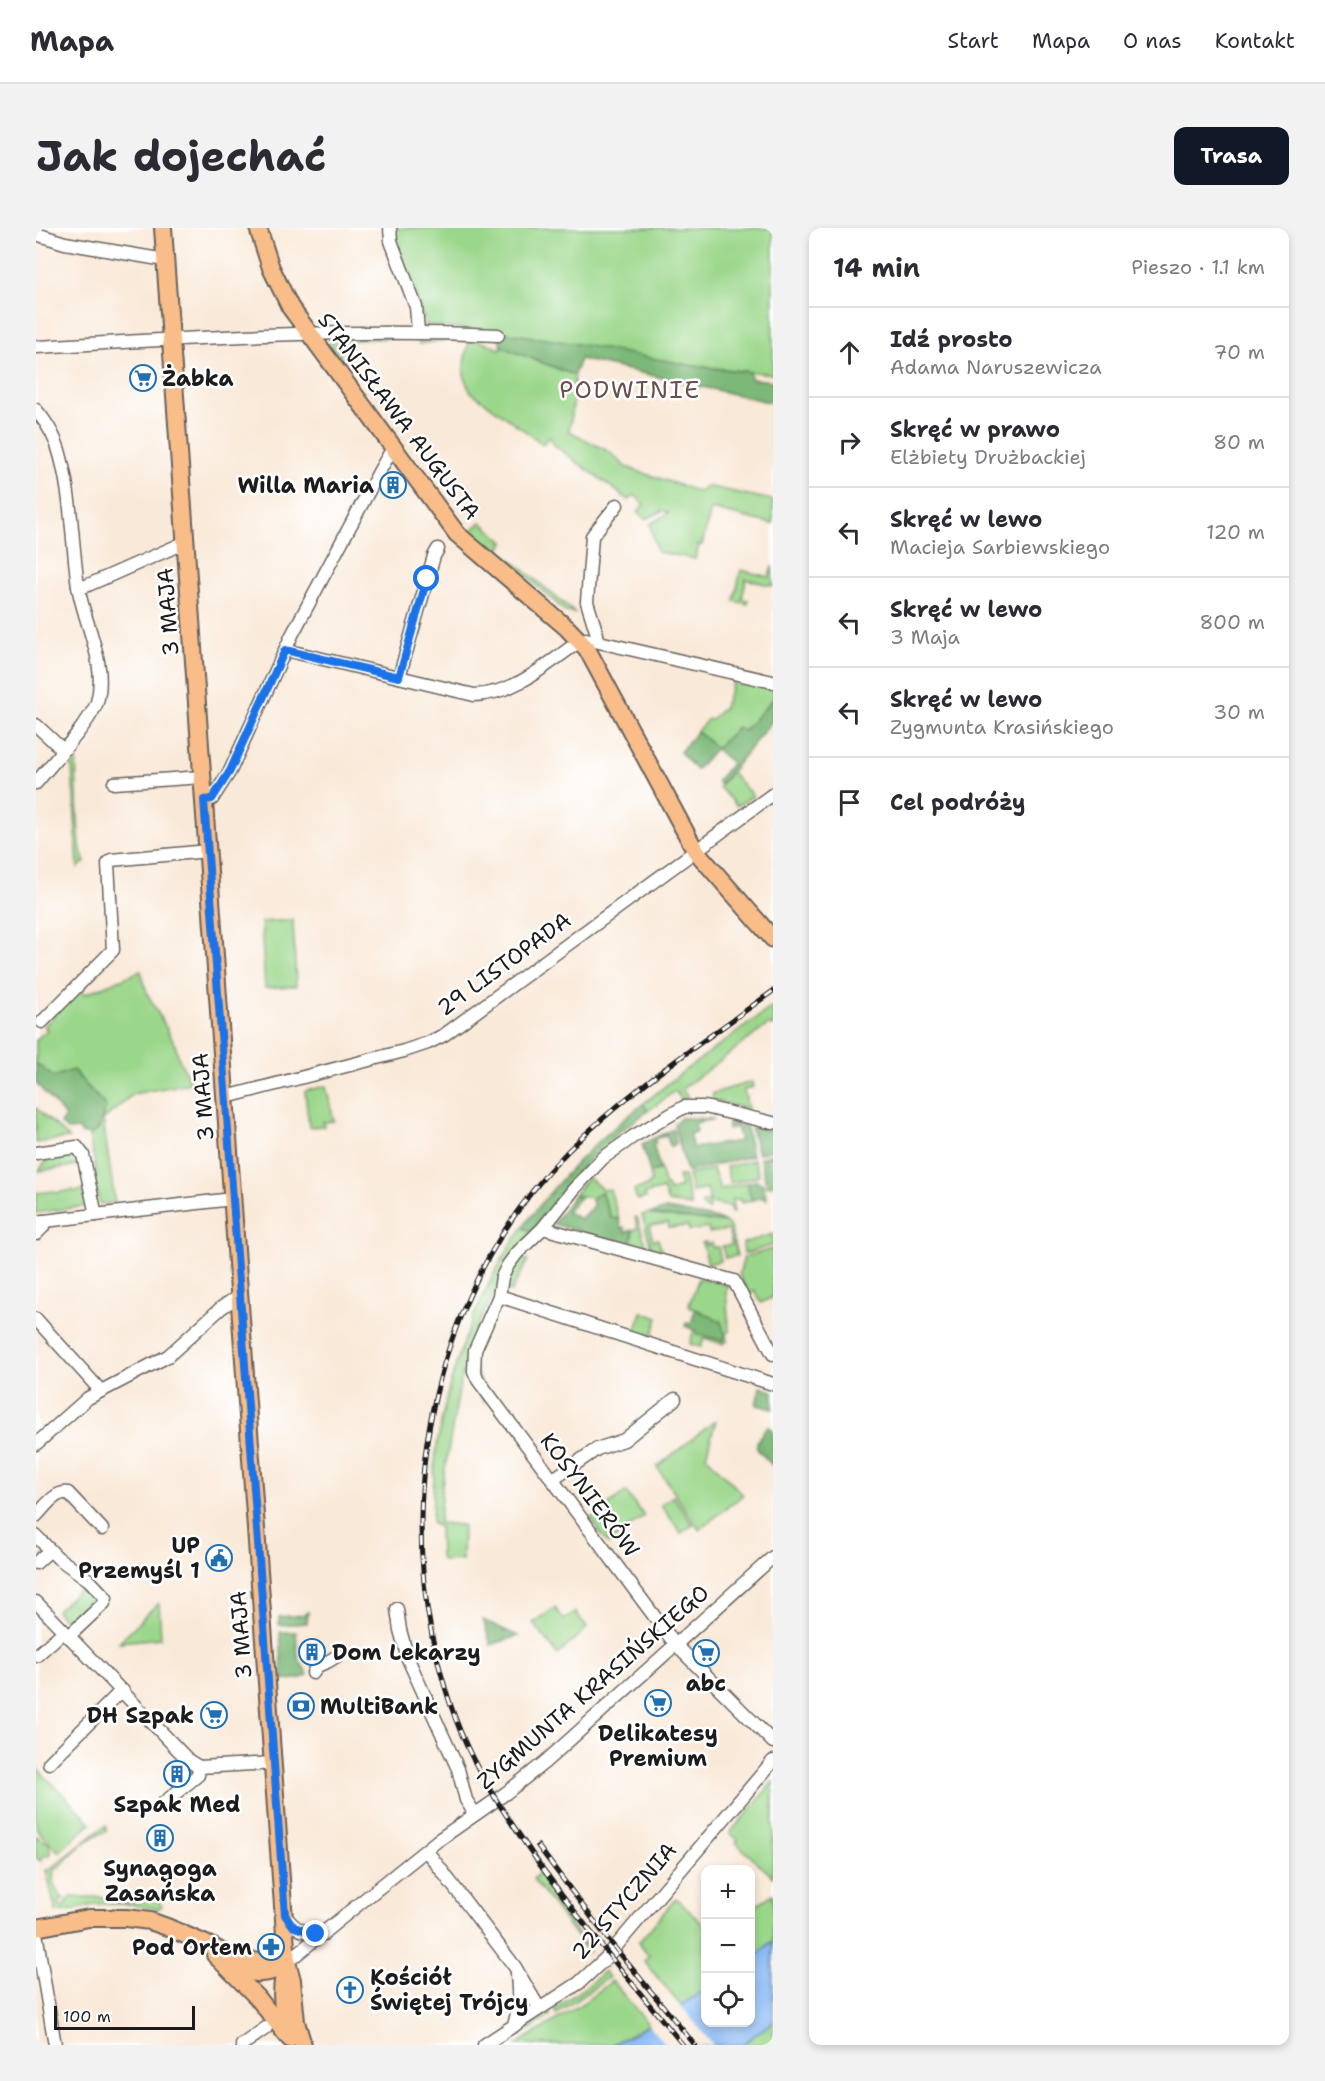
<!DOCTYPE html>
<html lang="pl">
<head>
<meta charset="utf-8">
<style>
	:root { --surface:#fff; --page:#f2f2f3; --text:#2b2b33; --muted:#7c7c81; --line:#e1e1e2; --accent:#111827 }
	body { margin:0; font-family:"Shantell Sans",sans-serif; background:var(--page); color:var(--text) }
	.controls { position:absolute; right:18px; bottom:18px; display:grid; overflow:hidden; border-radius:12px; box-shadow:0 3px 9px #0003 }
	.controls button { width:54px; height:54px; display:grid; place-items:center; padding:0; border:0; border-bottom:2px solid var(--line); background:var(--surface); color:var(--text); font:30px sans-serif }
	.scale { position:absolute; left:18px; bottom:15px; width:141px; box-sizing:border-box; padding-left:6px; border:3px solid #1c1c1c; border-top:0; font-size:16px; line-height:21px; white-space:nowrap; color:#1c1c1c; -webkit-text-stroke:4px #fff; paint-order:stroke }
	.stop { position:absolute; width:18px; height:18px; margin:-14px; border:4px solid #1a73e8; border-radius:50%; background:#fff }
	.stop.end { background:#1a73e8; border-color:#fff; box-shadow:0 2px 6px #0008 }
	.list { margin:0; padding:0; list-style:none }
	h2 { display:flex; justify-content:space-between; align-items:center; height:78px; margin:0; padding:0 24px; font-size:26px }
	h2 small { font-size:20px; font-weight:400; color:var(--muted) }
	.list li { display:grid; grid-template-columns:39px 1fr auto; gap:18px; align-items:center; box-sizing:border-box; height:90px; padding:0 24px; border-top:2px solid var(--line) }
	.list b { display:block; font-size:22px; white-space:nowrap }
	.list p { margin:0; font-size:20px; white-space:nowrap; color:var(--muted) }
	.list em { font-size:20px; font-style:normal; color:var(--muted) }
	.icon { flex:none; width:33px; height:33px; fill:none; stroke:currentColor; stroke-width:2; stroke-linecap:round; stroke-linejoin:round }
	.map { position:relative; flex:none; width:737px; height:1817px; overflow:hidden; border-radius:12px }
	header { display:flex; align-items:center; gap:36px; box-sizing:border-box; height:84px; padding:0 30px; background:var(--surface); border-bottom:2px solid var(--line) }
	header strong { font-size:28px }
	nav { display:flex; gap:33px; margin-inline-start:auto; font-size:21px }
	.intro { display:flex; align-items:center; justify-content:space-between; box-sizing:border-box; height:144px; padding:0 36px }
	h1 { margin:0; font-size:42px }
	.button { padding:15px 27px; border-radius:12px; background:var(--accent); color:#fff; font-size:21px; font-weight:700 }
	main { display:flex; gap:36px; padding:0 36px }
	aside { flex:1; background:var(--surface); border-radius:12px; box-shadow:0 3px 9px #0003 }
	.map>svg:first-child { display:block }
	.green { fill:#9bd78b; stroke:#5c7a54; stroke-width:1.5 }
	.forest { fill:#7cb877; stroke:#4c6a4a; stroke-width:1.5 }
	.water { fill:#87b9f4; stroke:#526a88; stroke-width:1.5 }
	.pier { fill:#f9e9d8 }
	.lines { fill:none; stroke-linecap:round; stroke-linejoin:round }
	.minor-casing { stroke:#69645e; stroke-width:15 }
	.major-casing { stroke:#69645e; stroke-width:20 }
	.minor { stroke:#fff; stroke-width:12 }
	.major { stroke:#f8bd88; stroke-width:16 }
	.rail-casing { stroke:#1c1c1c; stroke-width:5 }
	.rail { stroke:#fff; stroke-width:3; stroke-dasharray:9; stroke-linecap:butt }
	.route { stroke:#1a73e8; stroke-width:8 }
	.labels { text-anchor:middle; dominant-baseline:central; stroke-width:5; stroke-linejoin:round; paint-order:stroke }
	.poi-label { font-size:22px; font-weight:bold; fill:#1c1c1c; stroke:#fff; text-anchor:start }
	.street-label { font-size:22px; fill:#1c1c1c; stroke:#fff }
	.neighbourhood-label { font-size:24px; letter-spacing:1.5px; fill:#694e4c; stroke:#fff }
</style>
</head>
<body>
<header>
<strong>Mapa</strong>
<nav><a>Start</a><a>Mapa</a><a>O nas</a><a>Kontakt</a></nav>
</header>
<div class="intro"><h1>Jak dojechać</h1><a class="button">Trasa</a></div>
<main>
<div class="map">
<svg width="737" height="1817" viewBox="0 0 737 1817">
	<rect width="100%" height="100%" fill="#fff"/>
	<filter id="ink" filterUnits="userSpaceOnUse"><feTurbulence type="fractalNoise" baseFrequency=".0167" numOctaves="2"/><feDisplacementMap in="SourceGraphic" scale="12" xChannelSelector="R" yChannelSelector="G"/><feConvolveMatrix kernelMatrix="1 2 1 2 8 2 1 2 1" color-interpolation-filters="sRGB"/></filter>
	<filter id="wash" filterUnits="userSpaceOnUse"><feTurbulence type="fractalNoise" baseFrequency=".008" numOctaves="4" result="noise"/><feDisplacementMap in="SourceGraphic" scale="24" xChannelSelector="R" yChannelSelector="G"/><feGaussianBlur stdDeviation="1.35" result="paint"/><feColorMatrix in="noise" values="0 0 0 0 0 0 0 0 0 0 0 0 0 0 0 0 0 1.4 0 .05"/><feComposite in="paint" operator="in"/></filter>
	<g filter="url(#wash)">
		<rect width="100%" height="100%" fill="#f9e9d8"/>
		<g class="green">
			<polygon points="348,0 737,0 737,146 658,138 485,107 390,97 357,4"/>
			<path d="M385,105L442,112L464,121L466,119L538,147L539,165L533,203L574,224L590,239L663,264L670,258L737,272V296L675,281L666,317H663L659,331L621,324L614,296L633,285L625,282V284L609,291L602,284L608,276L598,267L593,272L519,218L513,208L507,216L435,164C423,145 428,134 433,113L410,112L383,116L382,108L308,113L304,130L295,116V113L300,112L299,109Z"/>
			<polygon points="445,294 468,314 464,322 539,385 530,384 484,343 474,335 459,328 433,305"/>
			<polygon points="736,338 737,358 710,351 706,371 712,372 712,376 698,373 705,342 733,349"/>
			<polygon points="698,451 737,461 737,471 708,503 701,500 680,521 661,503 672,491 675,492 688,479"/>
			<path d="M41,512C40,531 40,622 49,634L42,639L36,538L28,531Z"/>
			<polygon points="695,544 717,568 701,578 683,559"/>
			<polygon points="257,692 260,758 229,760 225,694"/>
			<polygon points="105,743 111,765 139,816 143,831 155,855 97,866 67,892 79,975 64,976 57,948 61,947 53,907 62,902 70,879 37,842 17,849 0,835 0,812 11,802 8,798 44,760 49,766"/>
			<polygon points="737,778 737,798 732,797 646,861 652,869 646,872 639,863 612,883 607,876 649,842"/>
			<polygon points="716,854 717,859 708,862 712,881 676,872 677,865"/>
			<polygon points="290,858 298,893 287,894 288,898 273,899 269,863"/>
			<polygon points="0,880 33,910 0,915"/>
			<polygon points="28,926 41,930 45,937 3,943 11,931"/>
			<polygon points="718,932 723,946 721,949 694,955 690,939"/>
			<polygon points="624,941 629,958 631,958 633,963 645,959 642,948 648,948 655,978 632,974 627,961 609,966 610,970 601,972 598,962 611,958 615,953 614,944"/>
			<polygon points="677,941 684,961 711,955 716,972 705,975 704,971 696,972 698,985 695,985 695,979 674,975 673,982 668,980 666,975 674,973 671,961 656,964 652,947"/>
			<path d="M544,942L547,943L507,995L457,1069L440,1100L434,1123L451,1173L449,1174L426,1145L406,1257L403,1295L427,1297L426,1332L406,1333L404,1329L403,1299L396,1295C397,1269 397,1243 401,1217C413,1140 442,1063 487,999L495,1004Z"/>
			<polygon points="552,949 567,962 574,961 583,991 576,991 565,964 556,970 538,967"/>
			<polygon points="37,962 38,964 47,962 50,978 0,985 0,964 2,965 18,963 19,965"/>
			<polygon points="614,985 615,987 691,995 694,999 701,1028 689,1030 686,1018 696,1017 692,1002 673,1005 672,1000 653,1003 652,998 633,1000 632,995 613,998 617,1012 622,1011 626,1025 616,1023 606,987"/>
			<polygon points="601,989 611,1020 610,1021 594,1017 597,1002 602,1000 599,990"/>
			<polygon points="737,1006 737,1017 708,1026 707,1015"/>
			<polygon points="670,1014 671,1017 676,1015 677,1020 682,1019 685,1033 672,1036 666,1015"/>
			<polygon points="737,1021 737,1069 725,1075 719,1063 713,1066 703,1047 708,1029"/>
			<polygon points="484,1029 492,1032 475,1064 469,1062 471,1049"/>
			<polygon points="663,1050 692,1057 690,1062 693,1104 690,1105 691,1114 688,1114 687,1116 668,1110 665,1119 654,1116 658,1101 662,1103 661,1106 665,1083 655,1080 653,1077"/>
			<polygon points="606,1084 622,1090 615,1111 598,1106"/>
			<polygon points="680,1192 670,1228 707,1267 663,1302 621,1239"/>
			<polygon points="590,1264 608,1288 572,1316 554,1291"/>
			<polygon points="637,1268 657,1297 645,1305 625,1277"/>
			<polygon points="44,1360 61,1377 36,1401 20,1383"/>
			<polygon points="121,1376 123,1376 125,1410 83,1414"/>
			<polygon points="519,1380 528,1392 539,1384 551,1400 522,1427 497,1395"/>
			<polygon points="0,1539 55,1595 23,1624 0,1600"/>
			<polygon points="737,1554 737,1649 700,1615 702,1612 694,1605"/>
			<path d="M70,1597V1604C57,1605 30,1629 24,1640L18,1641C16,1654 18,1662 28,1671L24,1673V1678H29L30,1672L32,1674L35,1669H72L73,1672L95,1676H60L39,1682L20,1684L10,1642H13Z"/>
			<polygon points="0,1608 14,1616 14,1627 7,1628 5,1633 0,1630"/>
			<polygon points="504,1644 553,1725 497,1651"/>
			<polygon points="737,1666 737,1713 715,1732 715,1681"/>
			<polygon points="75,1669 121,1671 126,1678 122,1681 98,1677 97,1674"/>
			<polygon points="640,1670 669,1698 669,1762 645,1778 608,1733 613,1728 602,1715"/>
			<polygon points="568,1743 573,1749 520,1786 518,1781 555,1755"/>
			<polygon points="576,1753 613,1797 575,1817 480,1817 547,1775"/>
			<path d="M513,1784L515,1788L481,1809L480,1808C472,1813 471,1817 460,1817Z"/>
			<polygon points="737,1794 737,1817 705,1817"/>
		</g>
		<g class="forest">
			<polygon points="469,105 542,116 658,138 713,144 716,151 737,153 737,175 544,131 538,147 466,119 463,110"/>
			<polygon points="737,471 737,492 684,557 681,553 696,535 680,521 701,499 708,503"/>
			<polygon points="661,503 680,520 660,542 644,524"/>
			<polygon points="0,835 17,849 37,842 70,879 62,902 53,907 45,905 43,901 31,902 24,895 30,889 0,855"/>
			<path d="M607,876L612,883L582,905L547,938L495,1004L487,999C524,949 558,914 607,876Z"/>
			<polygon points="645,890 678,891 659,895 661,904 653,906 657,920 704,913 700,899 692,901 692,895 710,898 716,928 651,944 638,896"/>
			<polygon points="719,899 737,903 736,922 722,926 715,901"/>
			<polygon points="637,901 640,915 634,919 631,907 618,911 620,915 617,916 624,941 614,944 606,916"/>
			<polygon points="737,926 737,929 733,930 737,944 737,957 731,958 724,930"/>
			<polygon points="720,953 727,956 731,972 729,969 716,972 711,955"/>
			<polygon points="565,964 575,990 583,991 585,1000 588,999 589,1004 597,1002 594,1017 517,996 538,967 545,968 531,984 544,991 557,978 556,970"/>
			<polygon points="630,981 678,990 691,995 614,986"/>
			<polygon points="659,1081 685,1093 689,1107 688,1113 661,1106 661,1103 649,1098 650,1095 655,1096"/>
			<polygon points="724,1159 737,1163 737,1181 720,1177"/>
			<path d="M732,1199L737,1202V1238L721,1221C719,1212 726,1205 732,1199Z"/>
			<polygon points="272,1384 271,1395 243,1397 243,1389 267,1387"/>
			<polygon points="447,1392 482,1408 455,1417"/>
			<polygon points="244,1404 260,1404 262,1429 272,1447 266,1450 247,1453"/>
		</g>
		<polygon class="water" points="737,1713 737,1794 705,1817 575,1817 613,1797 669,1762 670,1794 714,1794 715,1732"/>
		<polygon class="pier" points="643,1776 645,1778 677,1817 629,1817 611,1795"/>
	</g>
	<g filter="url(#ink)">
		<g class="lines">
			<defs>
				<g id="minor">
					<polyline points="354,0 355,13 380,79 382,103"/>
					<polyline points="0,6 29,15 129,32"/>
					<path d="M0,119C154,110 308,100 462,107"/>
					<path d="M0,182C12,196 21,212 25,230C36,272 36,316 42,358C48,396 72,435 61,474C54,495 15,536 0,555"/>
					<polyline points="42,359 50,358 150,314"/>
					<polyline points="561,412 561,406 551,374 556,308 581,277"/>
					<path d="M249,422L438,467C480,466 512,435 544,413L550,411L737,454"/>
					<polyline points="363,449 398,328 402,321"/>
					<polyline points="0,497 27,522"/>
					<polyline points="78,555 167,549"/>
					<polyline points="168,571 176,571 194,543 256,407 344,242 354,225 358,222"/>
					<polyline points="6,794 77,722 72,636 75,632 172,623"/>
					<polyline points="190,869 368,823 392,815 408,807 737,566"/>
					<polyline points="737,895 669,879 648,879 598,908 567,930 538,961 507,1000 481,1025 472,1037 466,1049 463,1068 439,1122 438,1143 442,1152 639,1416 737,1514"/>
					<polyline points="0,925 41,919 47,927 60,987"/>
					<polyline points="0,994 196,971"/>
					<polyline points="507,1000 698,1053 737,1126"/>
					<polyline points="0,1006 7,999 7,993"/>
					<polyline points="463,1068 737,1156"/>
					<polyline points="0,1091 64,1162"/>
					<polyline points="0,1216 52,1170 132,1128 185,1080 195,1073 204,1071"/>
					<polyline points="516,1252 561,1221 588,1212 639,1171"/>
					<path d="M0,1288C8,1280 19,1263 32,1265L66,1301"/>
					<polyline points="0,1308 22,1330 53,1352 70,1370 68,1375 32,1409"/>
					<polyline points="0,1335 14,1322"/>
					<polyline points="0,1374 153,1533 163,1539 238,1535"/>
					<polyline points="361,1381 364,1402 372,1431 422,1541 430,1572 439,1586"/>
					<polyline points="0,1428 27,1404"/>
					<polyline points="277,1445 281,1438 293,1433 301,1428"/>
					<polyline points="13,1535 80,1468 87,1463"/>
					<polyline points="124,1578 162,1547 163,1539"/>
					<polyline points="390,1622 479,1739 503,1780"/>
					<path d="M249,1687C257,1701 272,1707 288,1706"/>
					<polyline points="0,1705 19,1817"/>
					<polyline points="251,1734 401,1613 470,1565 509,1534 737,1329"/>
					<polyline points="478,1798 483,1777 481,1746"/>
					<polyline points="206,1817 230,1800"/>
					<polyline points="448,1817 543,1755 570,1730 737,1533"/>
				</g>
				<g id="major">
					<polyline points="127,0 251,1734 256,1752 260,1794 267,1817"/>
					<polyline points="222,0 235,40 254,79 421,306 531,400 551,421 659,622 737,711"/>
					<polyline points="0,1700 53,1690 90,1690 114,1693 131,1699 179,1720 203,1733 251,1734"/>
					<polyline points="179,1727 221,1769 254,1811"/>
					<path d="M202,1740C220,1748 236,1747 250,1735"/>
					<path d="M248,1747C244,1767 246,1784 252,1804"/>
				</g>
			</defs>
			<use href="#minor" class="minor-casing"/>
			<use href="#major" class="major-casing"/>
			<use href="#minor" class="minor"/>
			<use href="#major" class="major"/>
			<defs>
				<g id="rail">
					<polyline points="502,1618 571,1710 659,1817"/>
					<path d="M647,1817C598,1758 549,1699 504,1637C480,1602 455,1567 436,1529C417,1491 405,1450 396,1408C362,1238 407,1050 531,924C592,862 667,814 737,763"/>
				</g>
			</defs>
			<use href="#rail" class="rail-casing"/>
			<use href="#rail" class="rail"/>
		</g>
	</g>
	<g class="lines" filter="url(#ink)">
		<polyline class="route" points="280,1706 258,1699 249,1687 168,572 176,571 194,543 249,422 363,449 391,351"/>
	</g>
	<defs>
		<symbol id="supermarket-ring" viewBox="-11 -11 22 22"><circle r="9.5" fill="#fff" stroke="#1f6fb2" stroke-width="1.5"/><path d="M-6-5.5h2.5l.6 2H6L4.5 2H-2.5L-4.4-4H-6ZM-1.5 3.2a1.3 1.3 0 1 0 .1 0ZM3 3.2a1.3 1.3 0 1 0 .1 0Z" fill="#1f6fb2"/></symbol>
		<symbol id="building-ring" viewBox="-11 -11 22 22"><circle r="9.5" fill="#fff" stroke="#1f6fb2" stroke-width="1.5"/><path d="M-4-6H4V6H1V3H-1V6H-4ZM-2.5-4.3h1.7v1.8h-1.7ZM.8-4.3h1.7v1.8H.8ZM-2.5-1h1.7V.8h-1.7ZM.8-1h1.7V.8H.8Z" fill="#1f6fb2"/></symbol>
		<symbol id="civic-ring" viewBox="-11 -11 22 22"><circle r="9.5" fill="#fff" stroke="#1f6fb2" stroke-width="1.5"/><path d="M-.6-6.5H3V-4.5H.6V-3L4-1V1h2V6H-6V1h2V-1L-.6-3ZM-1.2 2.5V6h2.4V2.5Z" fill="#1f6fb2"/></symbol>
		<symbol id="bank-ring" viewBox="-11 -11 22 22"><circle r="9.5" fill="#fff" stroke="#1f6fb2" stroke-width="1.5"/><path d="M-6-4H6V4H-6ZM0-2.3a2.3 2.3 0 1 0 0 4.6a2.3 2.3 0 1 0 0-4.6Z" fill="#1f6fb2"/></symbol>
		<symbol id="pharmacy-ring" viewBox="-11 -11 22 22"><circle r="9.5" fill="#fff" stroke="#1f6fb2" stroke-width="1.5"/><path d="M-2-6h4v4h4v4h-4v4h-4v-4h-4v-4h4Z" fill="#1f6fb2"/></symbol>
		<symbol id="church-ring" viewBox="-11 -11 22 22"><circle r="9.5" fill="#fff" stroke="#1f6fb2" stroke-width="1.5"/><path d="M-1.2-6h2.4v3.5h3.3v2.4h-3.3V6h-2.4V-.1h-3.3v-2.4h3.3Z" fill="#1f6fb2"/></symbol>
	</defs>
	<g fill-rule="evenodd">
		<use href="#supermarket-ring" x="92" y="135" width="30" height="30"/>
		<use href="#building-ring" x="342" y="242" width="30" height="30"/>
		<use href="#civic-ring" x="168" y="1315" width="30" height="30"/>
		<use href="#building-ring" x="261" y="1409" width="30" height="30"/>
		<use href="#supermarket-ring" x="655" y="1410" width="30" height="30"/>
		<use href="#supermarket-ring" x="607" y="1460" width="30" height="30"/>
		<use href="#bank-ring" x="250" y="1463" width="30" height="30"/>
		<use href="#supermarket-ring" x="163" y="1472" width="30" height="30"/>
		<use href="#building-ring" x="126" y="1531" width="30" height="30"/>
		<use href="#building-ring" x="109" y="1595" width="30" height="30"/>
		<use href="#pharmacy-ring" x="220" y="1704" width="30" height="30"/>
		<use href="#church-ring" x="299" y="1747" width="30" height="30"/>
	</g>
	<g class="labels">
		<g class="poi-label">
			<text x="126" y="150">Żabka</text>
			<text x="338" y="257" text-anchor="end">Willa Maria</text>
			<text x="164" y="1317" text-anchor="end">UP<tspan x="164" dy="25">Przemyśl 1</tspan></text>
			<text x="296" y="1424">Dom Lekarzy</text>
			<text x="670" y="1455" text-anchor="middle">abc</text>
			<text x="284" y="1478">MultiBank</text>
			<text x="158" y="1487" text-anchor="end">DH Szpak</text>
			<text x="622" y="1505" text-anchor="middle">Delikatesy<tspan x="622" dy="25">Premium</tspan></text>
			<text x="141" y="1576" text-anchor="middle">Szpak Med</text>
			<text x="124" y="1640" text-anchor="middle">Synagoga<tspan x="124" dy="25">Zasańska</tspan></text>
			<text x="216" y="1719" text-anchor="end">Pod Orłem</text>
			<text x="334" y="1749">Kościół<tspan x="334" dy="25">Świętej Trójcy</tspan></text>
		</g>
		<g class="street-label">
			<text transform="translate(363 188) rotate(53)">STANISŁAWA AUGUSTA</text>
			<text transform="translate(132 384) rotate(-94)">3 MAJA</text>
			<text transform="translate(468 736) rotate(-36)">29 LISTOPADA</text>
			<text transform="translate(167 869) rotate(-94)">3 MAJA</text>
			<text transform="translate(554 1267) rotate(53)">KOSYNIERÓW</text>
			<text transform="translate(205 1407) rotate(-94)">3 MAJA</text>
			<text transform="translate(557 1459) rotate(-41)">ZYGMUNTA KRASIŃSKIEGO</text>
			<text transform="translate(588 1673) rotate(-49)">22 STYCZNIA</text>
		</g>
		<g class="neighbourhood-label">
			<text x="594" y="162">PODWINIE</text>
		</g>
	</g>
</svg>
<div class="controls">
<button>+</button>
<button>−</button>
<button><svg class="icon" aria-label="locate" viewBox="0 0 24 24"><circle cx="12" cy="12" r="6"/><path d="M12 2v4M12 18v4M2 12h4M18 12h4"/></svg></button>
</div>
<div class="scale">100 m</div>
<div class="stop" style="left:391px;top:351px"></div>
<div class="stop end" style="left:280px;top:1706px"></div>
</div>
<aside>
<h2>14 min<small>Pieszo · 1.1 km</small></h2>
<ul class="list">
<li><svg class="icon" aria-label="ahead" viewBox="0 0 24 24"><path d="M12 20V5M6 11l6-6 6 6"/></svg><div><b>Idź prosto</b><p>Adama Naruszewicza</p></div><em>70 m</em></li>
<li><svg class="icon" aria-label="right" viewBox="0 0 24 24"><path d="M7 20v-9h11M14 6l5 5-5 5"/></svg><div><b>Skręć w prawo</b><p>Elżbiety Drużbackiej</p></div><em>80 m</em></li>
<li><svg class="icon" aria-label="left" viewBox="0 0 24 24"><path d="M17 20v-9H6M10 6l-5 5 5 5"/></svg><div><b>Skręć w lewo</b><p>Macieja Sarbiewskiego</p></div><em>120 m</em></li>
<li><svg class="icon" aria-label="left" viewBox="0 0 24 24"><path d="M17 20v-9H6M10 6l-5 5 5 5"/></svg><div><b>Skręć w lewo</b><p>3 Maja</p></div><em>800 m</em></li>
<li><svg class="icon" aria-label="left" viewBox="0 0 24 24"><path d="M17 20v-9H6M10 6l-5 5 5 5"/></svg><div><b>Skręć w lewo</b><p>Zygmunta Krasińskiego</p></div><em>30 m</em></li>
<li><svg class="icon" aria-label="arrive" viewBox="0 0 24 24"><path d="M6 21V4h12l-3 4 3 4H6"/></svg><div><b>Cel podróży</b></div></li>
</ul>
</aside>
</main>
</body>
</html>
